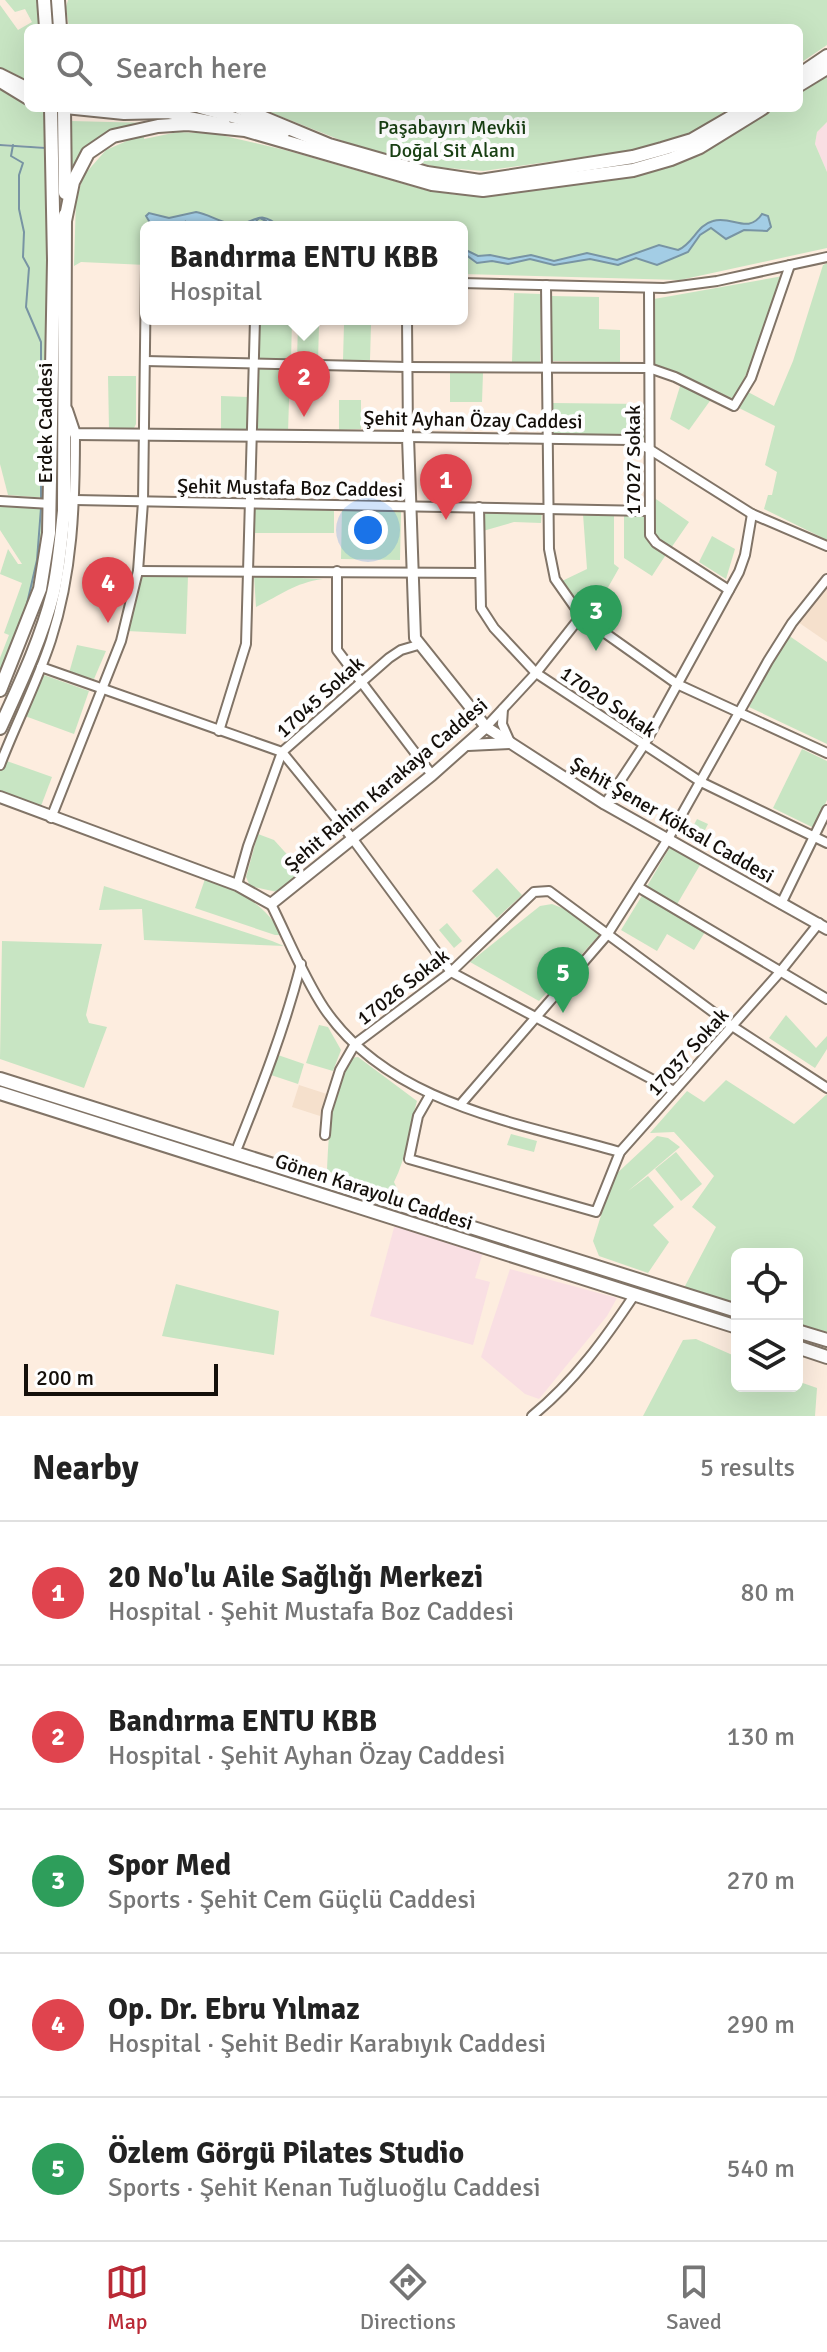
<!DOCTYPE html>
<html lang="en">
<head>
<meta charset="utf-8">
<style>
	:root { --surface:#fff; --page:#f6f6f6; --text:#222; --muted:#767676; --line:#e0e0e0; --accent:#b92935 }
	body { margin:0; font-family:Signika,sans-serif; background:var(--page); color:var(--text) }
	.controls { position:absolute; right:24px; bottom:24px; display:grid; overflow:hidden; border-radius:12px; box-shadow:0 8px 32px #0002 }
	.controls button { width:72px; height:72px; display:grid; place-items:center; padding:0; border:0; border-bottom:2px solid var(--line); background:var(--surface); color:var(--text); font:40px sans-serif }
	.scale { position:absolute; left:24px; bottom:20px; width:194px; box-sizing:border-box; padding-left:8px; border:4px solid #140f0a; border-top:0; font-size:22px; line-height:28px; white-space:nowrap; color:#140f0a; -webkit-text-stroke:6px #fefefe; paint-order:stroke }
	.you { position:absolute; left:368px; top:530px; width:28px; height:28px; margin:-20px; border:6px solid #fff; border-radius:50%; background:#1a73e8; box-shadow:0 0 0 12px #1a73e833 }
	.badge { display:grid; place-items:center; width:52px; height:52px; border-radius:50%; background:var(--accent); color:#fff; font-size:26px; font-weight:700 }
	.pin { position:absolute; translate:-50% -66px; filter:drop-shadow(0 2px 4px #0008) }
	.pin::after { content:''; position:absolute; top:42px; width:28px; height:24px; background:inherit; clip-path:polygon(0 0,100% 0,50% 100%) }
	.popup { position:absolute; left:140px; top:221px; width:328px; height:104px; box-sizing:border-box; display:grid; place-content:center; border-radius:12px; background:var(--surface); filter:drop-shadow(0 2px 6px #0005); font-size:26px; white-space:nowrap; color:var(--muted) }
	.popup b { font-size:30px; color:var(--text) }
	.popup::after { content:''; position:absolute; left:50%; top:100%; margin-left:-16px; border:16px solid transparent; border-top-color:var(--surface) }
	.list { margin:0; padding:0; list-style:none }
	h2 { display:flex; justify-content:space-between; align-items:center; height:104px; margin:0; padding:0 32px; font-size:34px }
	h2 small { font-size:26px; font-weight:400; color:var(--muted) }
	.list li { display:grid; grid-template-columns:52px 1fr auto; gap:24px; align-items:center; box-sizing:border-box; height:144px; padding:0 32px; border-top:2px solid var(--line) }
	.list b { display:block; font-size:30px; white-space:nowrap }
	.list p { margin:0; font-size:26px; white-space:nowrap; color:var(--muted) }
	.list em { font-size:26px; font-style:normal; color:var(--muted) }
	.icon { flex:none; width:44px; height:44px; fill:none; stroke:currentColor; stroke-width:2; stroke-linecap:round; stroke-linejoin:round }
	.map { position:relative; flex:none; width:827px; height:1416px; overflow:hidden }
	.search { position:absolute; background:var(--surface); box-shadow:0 8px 32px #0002; left:24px; right:24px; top:24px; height:88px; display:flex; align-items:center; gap:20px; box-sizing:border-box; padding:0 28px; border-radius:12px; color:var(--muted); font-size:30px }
	.sheet { height:824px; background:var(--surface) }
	nav { display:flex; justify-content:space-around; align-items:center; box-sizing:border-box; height:112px; border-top:2px solid var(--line); background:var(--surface); font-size:22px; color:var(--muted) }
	nav a { display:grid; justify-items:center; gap:4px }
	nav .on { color:var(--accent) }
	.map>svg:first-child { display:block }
	.built { fill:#f5e0cc }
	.industrial { fill:#f9dfe3 }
	.green { fill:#c8e5c3 }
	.water { fill:#a3cde5; stroke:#7894a3; stroke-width:2 }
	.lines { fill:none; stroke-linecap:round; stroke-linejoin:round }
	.stream { stroke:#7894a3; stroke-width:2 }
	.minor-casing { stroke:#817467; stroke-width:12 }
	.major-casing { stroke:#817467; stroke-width:14 }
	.highway-casing { stroke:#817467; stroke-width:16 }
	.minor { stroke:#fff; stroke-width:8 }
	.major { stroke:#fff; stroke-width:10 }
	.highway { stroke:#fff; stroke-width:12 }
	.labels { text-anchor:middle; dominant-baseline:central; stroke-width:8; stroke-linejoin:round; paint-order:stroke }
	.park-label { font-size:20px; fill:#194013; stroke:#fefefe }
	.street-label { font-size:20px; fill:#140f0a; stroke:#fefefe }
</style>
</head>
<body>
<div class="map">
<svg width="827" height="1416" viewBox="0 0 827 1416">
	<rect width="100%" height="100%" fill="#fdeddf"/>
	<g class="built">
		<polygon points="827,584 827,642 798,622"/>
		<polygon points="299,1085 327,1094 320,1116 292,1107"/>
	</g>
	<g class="industrial">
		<polygon points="827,122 827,172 815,144 817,132"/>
		<polygon points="395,1224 484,1249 475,1278 490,1282 473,1345 370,1316"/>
		<polygon points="510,1269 617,1298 607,1316 539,1399 525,1394 481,1357"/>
	</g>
	<g class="green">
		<polygon points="5,0 39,0 41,28 28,28 28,81 0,67 0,5 18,30 32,22 25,9 15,12"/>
		<polygon points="68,0 827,0 827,45 799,64 799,28 69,28 66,7"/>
		<polygon points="827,73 827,122 817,132 815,144 827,172 827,248 680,280 462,274 462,227 146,227 146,265 81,262 74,266 76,199 84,175 106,150 136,137 144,136 144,139 178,132 216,134 285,150 425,190 458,195 492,194 700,156 770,108 799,108 799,90"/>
		<polygon points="0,88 28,104 28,108 44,109 47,147 0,144"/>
		<polygon points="259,108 730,108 689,134 648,148 483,171 436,167 348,143"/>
		<polygon points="71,121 149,123 108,133 69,183"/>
		<polygon points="0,146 47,148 47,498 8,495 0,464"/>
		<polygon points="827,263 827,540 764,509 768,495 772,495 777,472 765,465 775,426 739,408 748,392 774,406 793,361 823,265"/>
		<polygon points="783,276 756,354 734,399 654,364 654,299"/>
		<polygon points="514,293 541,294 540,362 512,362"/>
		<polygon points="552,296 599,297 599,329 620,330 620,362 552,361"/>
		<polygon points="260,319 292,319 291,362 259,361"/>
		<polygon points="298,324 319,325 318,361 297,360"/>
		<polygon points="344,324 371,325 370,360 343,360"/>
		<polygon points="259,368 290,369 288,432 257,432"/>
		<polygon points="450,373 483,373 482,402 450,402"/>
		<polygon points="108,376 136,376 136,424 134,428 109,429"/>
		<polygon points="681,383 712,398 689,430 670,419"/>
		<polygon points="221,396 248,397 247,430 221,430"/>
		<polygon points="339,400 361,400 361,429 339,430"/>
		<polygon points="552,403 644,404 644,439 637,435 552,435"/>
		<path d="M653,497L689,522L671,548C647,532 652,524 653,497Z"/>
		<polygon points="0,503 44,508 45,515 40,572 0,682 0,658 9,635 4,633 22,583 0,574 8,549 18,564 22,564 0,530"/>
		<rect x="253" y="509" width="81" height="24"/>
		<polygon points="342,510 401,512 400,560 341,559"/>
		<polygon points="482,510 542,511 541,523 514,522 483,531"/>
		<polygon points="624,512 646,514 647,539 667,553 652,576 624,558"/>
		<polygon points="614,513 614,564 619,568 593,614 580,604 562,581 587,569 583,514"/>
		<polygon points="712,536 735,549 726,579 699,562"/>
		<polygon points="142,575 188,576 186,634 127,631"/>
		<path d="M254,576L323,579C294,583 281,595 256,607Z"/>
		<polygon points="788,635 827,662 827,744 749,707"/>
		<polygon points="77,645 106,651 94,679 69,673"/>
		<polygon points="41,674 89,691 74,734 25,716"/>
		<polygon points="802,749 827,761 827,800 814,828 773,808"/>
		<polygon points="4,760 52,777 41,806 37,809 0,796 0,769"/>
		<polygon points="697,819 708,824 699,842 688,836"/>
		<polygon points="258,834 274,840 303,872 277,892 250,886 246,877"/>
		<polygon points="670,847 700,865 676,906 646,888"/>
		<polygon points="497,868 522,895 497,918 472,891"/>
		<path d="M205,879C239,892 263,901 282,935H275L195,908Z"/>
		<polygon points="104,886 272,941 284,946 144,940 142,909 99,910"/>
		<polygon points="643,894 705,932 694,950 667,934 657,951 621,930"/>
		<polygon points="552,904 567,910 602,932 539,1001 470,962 540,906"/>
		<polygon points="447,923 462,941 454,948 439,930"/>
		<polygon points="2,941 102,944 86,1015 89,1023 107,1027 84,1088 0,1059"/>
		<polygon points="786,1015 816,1048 827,1036 827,1049 815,1068 769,1038"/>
		<polygon points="319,1025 328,1027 341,1050 333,1071 306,1063"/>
		<polygon points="278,1055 304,1064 298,1084 271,1075"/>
		<path d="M358,1057L417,1101C409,1128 407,1157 394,1182L400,1195L327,1171C329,1132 330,1093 350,1058Z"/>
		<polygon points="726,1080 794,1124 827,1094 827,1333 797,1323 797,1254 737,1254 737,1305 684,1288 716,1227 692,1207 714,1176 674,1132 650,1133 687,1091 704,1102"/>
		<polygon points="511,1134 537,1141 534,1152 507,1145"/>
		<polygon points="657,1136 668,1138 680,1147 628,1191 648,1176 674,1207 653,1225 669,1242 648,1273 599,1256 593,1241 613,1177"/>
		<polygon points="676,1152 702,1184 681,1201 655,1169"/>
		<polygon points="176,1284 279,1311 274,1355 162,1336"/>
		<polygon points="696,1339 737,1357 737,1386 797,1386 797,1381 817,1388 815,1416 643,1416 683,1340"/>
	</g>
	<g class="water">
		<path d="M196,212C209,214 220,223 233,224C255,227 256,206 280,227H267L266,221L260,218L257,220L254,227L213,225L211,227H185V222C174,228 164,221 152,226L146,216L149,213L169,218Z"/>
		<path d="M762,214L768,216L771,227L767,231L744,230L726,239L711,228L700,235L688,252L657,265L636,258L618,265L590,259L554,265L530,259L508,264L492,261L477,263L462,252V248L478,256L490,255L509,259L531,255L554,261L587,253L617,260L659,245L678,250C693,244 697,225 713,221C732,215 748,235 762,214Z"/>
	</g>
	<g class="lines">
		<g class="stream">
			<polyline points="0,145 46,148"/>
			<polyline points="13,145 11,156 23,163 19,175 19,209 24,232 23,257 29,268 26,307 41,342 41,499"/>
			<polyline points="26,608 37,560 41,508"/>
			<polyline points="0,672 15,636"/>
		</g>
		<defs>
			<g id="minor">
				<polyline points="462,283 664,288 717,281 827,257"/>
				<polyline points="546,285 549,549 555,579 581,616 677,684 827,753"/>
				<polyline points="649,289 650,535 656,543 729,590"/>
				<polyline points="407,319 408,437 630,440 649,449 752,514 827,546"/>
				<polyline points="145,361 407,367 649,368 675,377 734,406 751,378 790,265"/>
				<polyline points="75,500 649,511"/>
				<polyline points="0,501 51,504"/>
				<polyline points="479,507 481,608 494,628 536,673 701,782 827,843"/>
				<polyline points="138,571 479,573"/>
				<polyline points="337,571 337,650 432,775"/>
				<polyline points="41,667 282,752 352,838 451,972 674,1091"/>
				<polyline points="503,709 502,724 510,742"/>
				<polyline points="486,727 536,673 581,616"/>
				<polyline points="219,731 246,644 255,319"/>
				<path d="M0,765C16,723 37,683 51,640C73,572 75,504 75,434"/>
				<polyline points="605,804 644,745 739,572 745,555 752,514"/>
				<polyline points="51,818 121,641 138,571 143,502 146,269"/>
				<polyline points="237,885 248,846 282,752 389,658 401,650 418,645"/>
				<polyline points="638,887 827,999"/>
				<path d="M271,904C288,938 303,976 324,1008C389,1104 516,1122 620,1152"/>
				<polyline points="781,904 827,810"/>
				<polyline points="430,1095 418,1116 409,1159 596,1212 620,1152 780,972 819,923"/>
				<polyline points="460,1105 607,935 668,839 768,661 792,623 827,579"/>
				<polyline points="325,1135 327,1111 340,1070 355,1044 451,972 534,892 549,891 732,1026 827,1088"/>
				<path d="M238,1146C262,1086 285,1027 301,964"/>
				<path d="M532,1416C574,1382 605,1339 635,1294"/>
			</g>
			<g id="major">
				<polyline points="0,74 28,88"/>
				<polyline points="0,82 28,99"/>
				<polyline points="65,108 124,114 168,113 225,124"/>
				<polyline points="200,108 285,132"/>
				<polyline points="67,410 75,434 408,437 415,638 486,727 605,804 827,929"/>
				<polyline points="468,745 510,743"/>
				<polyline points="0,797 237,885 271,904 432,775 486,727"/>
			</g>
			<g id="highway">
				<polyline points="44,0 46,28"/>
				<polyline points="58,0 60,28"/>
				<polyline points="799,75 827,56"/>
				<polyline points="799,85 827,68"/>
				<polyline points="64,108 65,193"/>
				<polyline points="240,108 329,145 427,173 480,181 633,157 662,149 692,140 747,108"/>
				<polyline points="65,221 73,182 88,153 113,136 158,126 187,124 245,130 432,184 483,190 633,170 671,159 700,147 763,108"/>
				<polyline points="0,690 40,589 49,533 54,260 51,108"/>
				<path d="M0,728C20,684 41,640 53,593C59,566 61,538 64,511L65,215"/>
				<polyline points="0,1079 737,1311"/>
				<polyline points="0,1093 737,1327"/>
				<polyline points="797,1331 827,1340"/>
				<polyline points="797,1347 827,1357"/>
			</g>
		</defs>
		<use href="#minor" class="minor-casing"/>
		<use href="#major" class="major-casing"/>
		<use href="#highway" class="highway-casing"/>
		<use href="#minor" class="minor"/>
		<use href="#major" class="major"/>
		<use href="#highway" class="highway"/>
	</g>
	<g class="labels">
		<g class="park-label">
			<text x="452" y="127">Paşabayırı Mevkii<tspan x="452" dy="23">Doğal Sit Alanı</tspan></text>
		</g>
		<g class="street-label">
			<text transform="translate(473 420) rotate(1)">Şehit Ayhan Özay Caddesi</text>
			<text transform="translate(45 423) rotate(-90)">Erdek Caddesi</text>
			<text transform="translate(633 460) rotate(-90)">17027 Sokak</text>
			<text transform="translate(290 488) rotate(1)">Şehit Mustafa Boz Caddesi</text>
			<text transform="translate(320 697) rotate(-42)">17045 Sokak</text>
			<text transform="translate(608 702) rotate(34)">17020 Sokak</text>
			<text transform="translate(386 785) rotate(-40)">Şehit Rahim Karakaya Caddesi</text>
			<text transform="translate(672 820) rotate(30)">Şehit Şener Köksal Caddesi</text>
			<text transform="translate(403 987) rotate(-38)">17026 Sokak</text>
			<text transform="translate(688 1052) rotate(-48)">17037 Sokak</text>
			<text transform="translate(374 1192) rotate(18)">Gönen Karayolu Caddesi</text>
		</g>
	</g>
</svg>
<div class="controls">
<button><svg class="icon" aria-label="locate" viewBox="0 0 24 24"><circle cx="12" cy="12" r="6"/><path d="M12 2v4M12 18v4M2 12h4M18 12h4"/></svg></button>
<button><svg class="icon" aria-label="layers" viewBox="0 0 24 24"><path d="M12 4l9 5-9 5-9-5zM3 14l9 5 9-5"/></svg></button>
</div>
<div class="scale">200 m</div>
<div class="you"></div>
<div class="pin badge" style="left:446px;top:520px;background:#e0444e">1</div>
<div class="pin badge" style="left:304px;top:417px;background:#e0444e">2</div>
<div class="popup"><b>Bandırma ENTU KBB</b>Hospital</div>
<div class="pin badge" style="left:596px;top:651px;background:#2e9e5b">3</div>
<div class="pin badge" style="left:108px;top:623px;background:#e0444e">4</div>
<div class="pin badge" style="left:563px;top:1013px;background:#2e9e5b">5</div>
<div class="search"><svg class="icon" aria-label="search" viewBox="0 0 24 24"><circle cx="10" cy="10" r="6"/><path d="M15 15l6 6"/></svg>Search here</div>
</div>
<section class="sheet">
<h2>Nearby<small>5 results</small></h2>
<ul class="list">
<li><span class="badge" style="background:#e0444e">1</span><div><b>20 No'lu Aile Sağlığı Merkezi</b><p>Hospital · Şehit Mustafa Boz Caddesi</p></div><em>80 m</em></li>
<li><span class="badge" style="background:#e0444e">2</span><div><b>Bandırma ENTU KBB</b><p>Hospital · Şehit Ayhan Özay Caddesi</p></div><em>130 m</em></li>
<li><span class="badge" style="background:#2e9e5b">3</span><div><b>Spor Med</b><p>Sports · Şehit Cem Güçlü Caddesi</p></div><em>270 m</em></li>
<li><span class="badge" style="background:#e0444e">4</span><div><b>Op. Dr. Ebru Yılmaz</b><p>Hospital · Şehit Bedir Karabıyık Caddesi</p></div><em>290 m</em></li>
<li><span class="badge" style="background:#2e9e5b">5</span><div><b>Özlem Görgü Pilates Studio</b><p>Sports · Şehit Kenan Tuğluoğlu Caddesi</p></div><em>540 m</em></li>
</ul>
</section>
<nav>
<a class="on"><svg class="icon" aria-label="map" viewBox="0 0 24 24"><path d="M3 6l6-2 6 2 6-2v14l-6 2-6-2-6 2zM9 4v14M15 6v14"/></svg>Map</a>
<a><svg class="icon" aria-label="directions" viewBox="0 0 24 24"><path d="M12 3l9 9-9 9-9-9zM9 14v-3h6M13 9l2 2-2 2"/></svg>Directions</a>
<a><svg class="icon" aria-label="saved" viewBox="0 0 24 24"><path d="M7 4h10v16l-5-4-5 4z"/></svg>Saved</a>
</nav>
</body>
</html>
